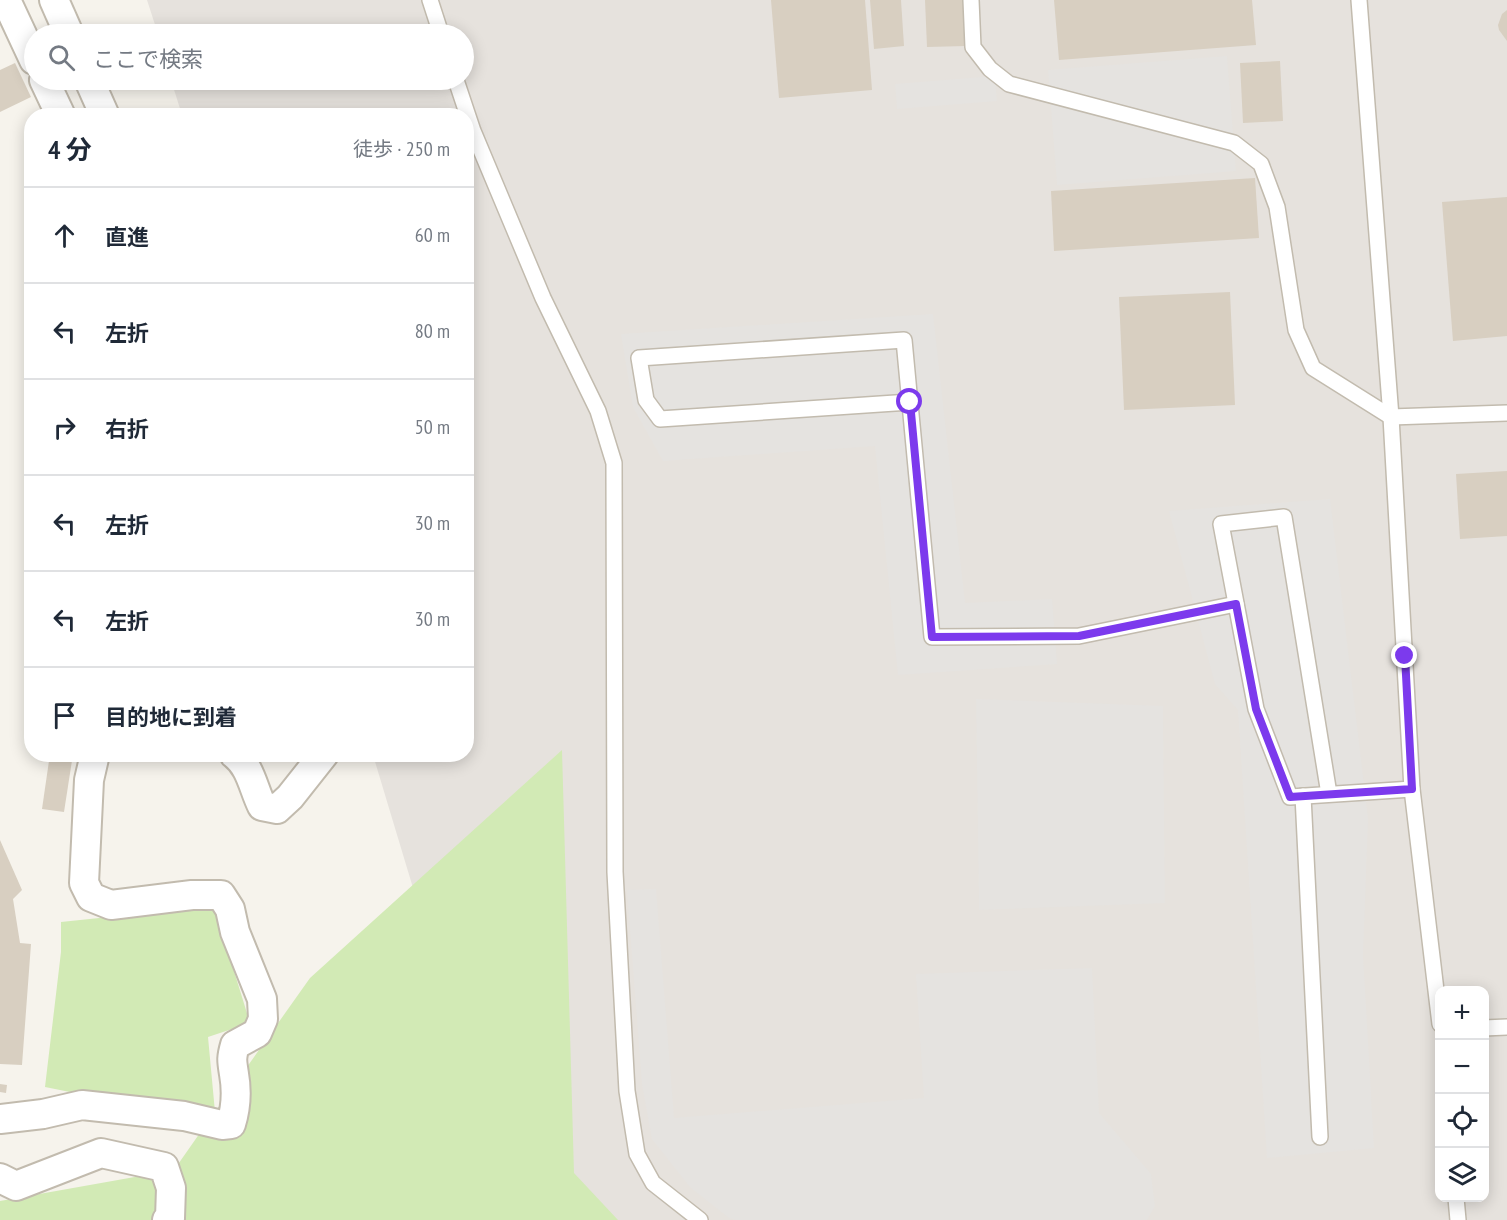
<!DOCTYPE html>
<html lang="ja">
<head>
<meta charset="utf-8">
<style>
	:root { --surface:#fff; --page:#f6f6f7; --text:#1f2937; --muted:#747a83; --line:#e0e1e3 }
	body { margin:0; font-family:"PT Sans Narrow","Noto Sans JP",sans-serif; background:var(--page); color:var(--text) }
	.controls { position:absolute; right:18px; bottom:18px; display:grid; overflow:hidden; border-radius:12px; box-shadow:0 3px 15px #0003 }
	.controls button { width:54px; height:54px; display:grid; place-items:center; padding:0; border:0; border-bottom:2px solid var(--line); background:var(--surface); color:var(--text); font:30px sans-serif }
	.stop { position:absolute; width:18px; height:18px; margin:-14px; border:4px solid #7c3aed; border-radius:50%; background:#fff }
	.stop.end { background:#7c3aed; border-color:#fff; box-shadow:0 2px 6px #0008 }
	.list { margin:0; padding:0; list-style:none }
	h2 { display:flex; justify-content:space-between; align-items:center; height:78px; margin:0; padding:0 24px; font-size:26px }
	h2 small { font-size:20px; font-weight:400; color:var(--muted) }
	.list li { display:grid; grid-template-columns:39px 1fr auto; gap:18px; align-items:center; box-sizing:border-box; height:96px; padding:0 24px; border-top:2px solid var(--line) }
	.list b { display:block; font-size:22px; white-space:nowrap }
	.list em { font-size:20px; font-style:normal; color:var(--muted) }
	.icon { flex:none; width:33px; height:33px; fill:none; stroke:currentColor; stroke-width:2; stroke-linecap:round; stroke-linejoin:round }
	.map { position:relative; flex:none; width:1507px; height:1220px; overflow:hidden }
	.search { position:absolute; background:var(--surface); box-shadow:0 3px 15px #0003; left:24px; top:24px; width:450px; height:66px; display:flex; align-items:center; gap:15px; box-sizing:border-box; padding:0 21px; border-radius:33px; color:var(--muted); font-size:22px }
	.panel { position:absolute; background:var(--surface); box-shadow:0 3px 15px #0003; left:24px; top:108px; width:450px; height:654px; border-radius:24px }
	.map>svg:first-child { display:block }
	.industrial { fill:#e6e2dd; fill-rule:evenodd }
	.green { fill:#d2eab5 }
	.parking { fill:#e5e3e0 }
	.building { fill:#d8cfc1 }
	.lines { fill:none; stroke-linecap:round; stroke-linejoin:round }
	.service-casing { stroke:#c2bbae; stroke-width:18 }
	.minor-casing { stroke:#c2bbae; stroke-width:32 }
	.service { stroke:#fff; stroke-width:15 }
	.minor { stroke:#fff; stroke-width:28 }
	.route { stroke:#7c3aed; stroke-width:8 }
</style>
</head>
<body>
<div class="map">
<svg width="1507" height="1220" viewBox="0 0 1507 1220">
	<rect width="100%" height="100%" fill="#f6f3ec"/>
	<path class="industrial" d="M147,0H1507V1220H513L373,755L466,754V116L182,115L171,80H464V34H158ZM1440,990H1484V1198H1440Z"/>
	<polygon class="green" points="562,750 574,1173 618,1220 0,1220 0,1201 174,1170 209,1120 45,1087 61,952 61,922 214,906 250,1023 208,1037 215,1112 310,978"/>
	<g class="parking">
		<polygon points="1227,56 1236,171 1057,185 1048,70"/>
		<polygon points="995,76 997,101 897,109 895,84"/>
		<polygon points="933,314 965,603 1052,599 1057,664 898,675 875,446 663,461 633,407 621,334"/>
		<polygon points="1330,499 1368,819 1363,955 1374,1148 1267,1158 1238,710 1215,684 1169,511"/>
		<polygon points="976,699 1163,706 1165,903 979,910"/>
		<polygon points="656,889 674,1118 924,1098 916,974 1092,968 1099,1113 1151,1174 1155,1206 1147,1220 735,1220 729,1218 690,1187 652,1139 642,1084 627,890"/>
	</g>
	<g class="building">
		<polygon points="771,0 865,0 872,90 779,98"/>
		<polygon points="870,0 901,0 904,46 874,49"/>
		<polygon points="925,0 964,0 966,46 927,47"/>
		<polygon points="1054,0 1252,0 1256,45 1059,60"/>
		<polygon points="1507,10 1507,41 1499,30 1498,25 1502,14"/>
		<polygon points="1280,61 1283,121 1243,123 1240,63"/>
		<polygon points="15,63 31,97 0,112 0,70"/>
		<polygon points="1255,178 1259,238 1054,251 1051,191"/>
		<polygon points="1507,197 1507,336 1453,341 1442,202"/>
		<polygon points="1230,292 1235,405 1124,410 1119,297"/>
		<polygon points="1507,471 1507,536 1460,539 1456,474"/>
		<polygon points="50,754 73,754 64,812 42,809"/>
		<polygon points="0,840 22,890 13,899 20,943 31,944 22,1065 0,1064"/>
		<polygon points="0,1084 7,1085 6,1093 0,1092"/>
	</g>
	<g class="lines">
		<defs>
			<g id="service">
				<polyline points="430,0 441,34"/>
				<polyline points="971,0 973,47 990,69 1009,84 1234,143 1261,164 1277,207 1296,330 1313,368 1391,417 1507,413"/>
				<polyline points="1359,0 1391,417 1412,789 1440,1024"/>
				<polyline points="456,80 473,131 543,298 598,411 614,463 615,872 627,1091 637,1154 653,1183 700,1220"/>
				<polyline points="910,402 660,419 646,400 639,358 904,340 932,637 1079,636 1236,604"/>
				<polyline points="1329,794 1284,517 1221,524 1256,709 1290,797 1412,789"/>
				<polyline points="1303,796 1320,1137"/>
				<polyline points="1484,1028 1507,1027"/>
				<polyline points="1456,1198 1458,1220"/>
			</g>
			<g id="minor">
				<polyline points="6,0 34,60"/>
				<polyline points="54,0 69,34"/>
				<polyline points="44,80 61,116"/>
				<polyline points="89,80 105,116"/>
				<path d="M234,754C251,767 253,788 262,806L277,809L290,797L324,754"/>
				<path d="M0,1119L43,1114L82,1105L184,1116L222,1125L231,1124C236,1108 237,1091 234,1074C232,1061 231,1059 235,1045L257,1033L263,1019L262,999L235,932L230,909L221,895H192L111,905L91,897L84,883L89,780L95,754"/>
				<polyline points="0,1178 16,1186 101,1153 164,1167 171,1188 170,1218 167,1220"/>
			</g>
		</defs>
		<use href="#service" class="service-casing"/>
		<use href="#minor" class="minor-casing"/>
		<use href="#service" class="service"/>
		<use href="#minor" class="minor"/>
	</g>
	<g class="lines">
		<polyline class="route" points="910,402 932,637 1079,636 1236,604 1256,709 1290,797 1412,789 1405,656"/>
	</g>
</svg>
<div class="controls">
<button>+</button>
<button>−</button>
<button><svg class="icon" aria-label="locate" viewBox="0 0 24 24"><circle cx="12" cy="12" r="6"/><path d="M12 2v4M12 18v4M2 12h4M18 12h4"/></svg></button>
<button><svg class="icon" aria-label="layers" viewBox="0 0 24 24"><path d="M12 4l9 5-9 5-9-5zM3 14l9 5 9-5"/></svg></button>
</div>
<div class="stop" style="left:910px;top:402px"></div>
<div class="stop end" style="left:1405px;top:656px"></div>
<div class="search"><svg class="icon" aria-label="search" viewBox="0 0 24 24"><circle cx="10" cy="10" r="6"/><path d="M15 15l6 6"/></svg>ここで検索</div>
<section class="panel">
<h2>4 分<small>徒歩 · 250 m</small></h2>
<ul class="list">
<li><svg class="icon" aria-label="ahead" viewBox="0 0 24 24"><path d="M12 20V5M6 11l6-6 6 6"/></svg><div><b>直進</b></div><em>60 m</em></li>
<li><svg class="icon" aria-label="left" viewBox="0 0 24 24"><path d="M17 20v-9H6M10 6l-5 5 5 5"/></svg><div><b>左折</b></div><em>80 m</em></li>
<li><svg class="icon" aria-label="right" viewBox="0 0 24 24"><path d="M7 20v-9h11M14 6l5 5-5 5"/></svg><div><b>右折</b></div><em>50 m</em></li>
<li><svg class="icon" aria-label="left" viewBox="0 0 24 24"><path d="M17 20v-9H6M10 6l-5 5 5 5"/></svg><div><b>左折</b></div><em>30 m</em></li>
<li><svg class="icon" aria-label="left" viewBox="0 0 24 24"><path d="M17 20v-9H6M10 6l-5 5 5 5"/></svg><div><b>左折</b></div><em>30 m</em></li>
<li><svg class="icon" aria-label="arrive" viewBox="0 0 24 24"><path d="M6 21V4h12l-3 4 3 4H6"/></svg><div><b>目的地に到着</b></div></li>
</ul>
</section>
</div>
</body>
</html>
